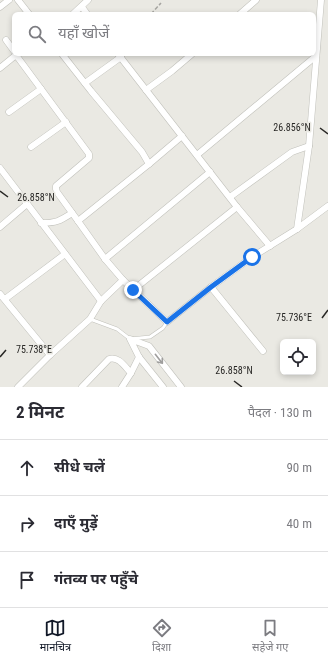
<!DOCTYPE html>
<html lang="hi">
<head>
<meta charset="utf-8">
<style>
	:root { --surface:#fff; --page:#f7f7f7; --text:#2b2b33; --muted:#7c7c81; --line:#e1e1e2; --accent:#111827 }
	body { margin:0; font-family:"Roboto Condensed","Noto Sans Devanagari",sans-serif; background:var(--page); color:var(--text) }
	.controls { position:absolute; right:12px; bottom:12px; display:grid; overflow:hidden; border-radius:6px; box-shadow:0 2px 6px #0003 }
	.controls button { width:36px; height:36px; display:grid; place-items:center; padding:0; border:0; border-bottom:1px solid var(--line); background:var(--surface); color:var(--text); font:20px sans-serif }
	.stop { position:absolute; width:12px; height:12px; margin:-9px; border:3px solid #1a73e8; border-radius:50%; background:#fff }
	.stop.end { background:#1a73e8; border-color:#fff; box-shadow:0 1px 4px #0008 }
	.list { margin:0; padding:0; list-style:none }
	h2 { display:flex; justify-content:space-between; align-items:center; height:52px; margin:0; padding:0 16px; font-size:17px }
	h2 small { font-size:13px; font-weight:400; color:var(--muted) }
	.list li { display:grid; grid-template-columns:26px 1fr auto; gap:12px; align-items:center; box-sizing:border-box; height:56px; padding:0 16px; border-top:1px solid var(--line) }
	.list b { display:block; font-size:15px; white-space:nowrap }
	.list em { font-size:13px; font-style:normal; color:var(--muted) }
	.icon { flex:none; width:22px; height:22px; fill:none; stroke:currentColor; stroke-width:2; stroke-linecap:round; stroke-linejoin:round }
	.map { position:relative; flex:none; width:328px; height:387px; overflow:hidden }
	.search { position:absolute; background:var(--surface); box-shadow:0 2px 6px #0003; left:12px; right:12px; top:12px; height:44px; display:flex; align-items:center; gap:10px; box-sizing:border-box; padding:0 14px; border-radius:6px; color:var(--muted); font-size:15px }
	.sheet { height:220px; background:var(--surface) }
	nav { display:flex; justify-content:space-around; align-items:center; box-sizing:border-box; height:56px; border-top:1px solid var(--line); background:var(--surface); font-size:11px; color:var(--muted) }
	nav a { display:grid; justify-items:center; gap:2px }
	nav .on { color:var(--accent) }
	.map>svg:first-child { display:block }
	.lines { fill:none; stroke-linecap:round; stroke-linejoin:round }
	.lane-casing { stroke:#c1c1bb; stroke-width:4 }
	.street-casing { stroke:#c1c1bb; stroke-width:7 }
	.path { stroke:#a6a5a1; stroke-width:1.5; stroke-dasharray:4 2; stroke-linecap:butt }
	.lane { stroke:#fff; stroke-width:3 }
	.street { stroke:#fff; stroke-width:6 }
	.oneway { stroke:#9f9e9d }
	.route { stroke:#1a73e8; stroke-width:5 }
	.ticks { fill:none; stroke:#292826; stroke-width:1.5 }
	.ticks-label { font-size:10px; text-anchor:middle; fill:#292826; stroke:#eae9e3; stroke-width:3; stroke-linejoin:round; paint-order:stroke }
</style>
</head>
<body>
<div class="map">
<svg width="328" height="387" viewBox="0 0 328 387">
	<rect width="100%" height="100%" fill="#eae9e3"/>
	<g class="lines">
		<defs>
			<polyline id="lane" points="90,319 117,329 130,339 150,337 163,328 167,322"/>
			<g id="street">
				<polyline points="18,0 29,14"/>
				<polyline points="0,7 9,0"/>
				<polyline points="82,7 87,14"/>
				<polyline points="73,14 88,0"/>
				<polyline points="240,14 256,0"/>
				<polyline points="6,40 14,51"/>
				<polyline points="62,54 91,91 142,152 149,164 78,221 105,259 123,280 167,322 211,287 252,257 297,229 328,206"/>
				<polyline points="118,54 237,207 270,246"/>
				<polyline points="0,68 16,55 89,154 89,158 56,186 56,189 57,192 78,221"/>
				<polyline points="85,83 121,57"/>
				<polyline points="146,90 172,71 192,54"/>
				<polyline points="9,112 41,89"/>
				<polyline points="31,147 66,122"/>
				<polyline points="197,155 316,56"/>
				<polyline points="149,164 182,136"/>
				<polyline points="0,168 101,301"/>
				<polyline points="230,197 292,152 309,146"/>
				<path d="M41,223C56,223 60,221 72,213"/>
				<polyline points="0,227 27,204"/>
				<polyline points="297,229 309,146 321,0"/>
				<polyline points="105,259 210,172"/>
				<polyline points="211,287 263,351"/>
				<polyline points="133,290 237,207"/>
				<polyline points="0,294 50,355"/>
				<polyline points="5,299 65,254"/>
				<polyline points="18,387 50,355 90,319 101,301 123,280"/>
				<path d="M82,387L109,359C119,356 125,367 131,373"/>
				<polyline points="122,387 131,373 139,357"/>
				<polyline points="163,387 139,357 130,339 149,346 181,387"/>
			</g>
		</defs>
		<use href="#lane" class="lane-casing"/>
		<use href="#street" class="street-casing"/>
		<polyline class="path" points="151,14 161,3"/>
		<use href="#lane" class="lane"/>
		<use href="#street" class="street"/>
	</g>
	<defs><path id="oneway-shaft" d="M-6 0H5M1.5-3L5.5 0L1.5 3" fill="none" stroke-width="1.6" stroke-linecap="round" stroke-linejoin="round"/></defs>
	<use class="oneway" href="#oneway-shaft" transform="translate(159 359) rotate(52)"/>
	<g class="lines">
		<polyline class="route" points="133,290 167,322 211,287 252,257"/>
	</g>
	<path class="ticks" d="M320,128L328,134M0,191L8,197M322,318L328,310M0,357L6,350M234,381L242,387"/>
	<g class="ticks-label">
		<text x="292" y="131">26.856°N</text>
		<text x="36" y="201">26.858°N</text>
		<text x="294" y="321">75.736°E</text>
		<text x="34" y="353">75.738°E</text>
		<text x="234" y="374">26.858°N</text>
	</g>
</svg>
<div class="controls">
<button><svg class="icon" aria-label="locate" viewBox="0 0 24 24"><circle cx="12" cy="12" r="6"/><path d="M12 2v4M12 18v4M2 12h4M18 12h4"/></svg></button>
</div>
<div class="stop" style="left:252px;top:257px"></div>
<div class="stop end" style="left:133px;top:290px"></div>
<div class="search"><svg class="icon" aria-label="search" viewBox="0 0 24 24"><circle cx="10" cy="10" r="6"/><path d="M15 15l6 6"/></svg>यहाँ खोजें</div>
</div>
<section class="sheet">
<h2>2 मिनट<small>पैदल · 130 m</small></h2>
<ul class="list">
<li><svg class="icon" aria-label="ahead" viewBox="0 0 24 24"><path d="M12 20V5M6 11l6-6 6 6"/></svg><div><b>सीधे चलें</b></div><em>90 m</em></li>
<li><svg class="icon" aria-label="right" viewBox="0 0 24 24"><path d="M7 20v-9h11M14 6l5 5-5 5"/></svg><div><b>दाएँ मुड़ें</b></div><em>40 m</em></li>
<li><svg class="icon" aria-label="arrive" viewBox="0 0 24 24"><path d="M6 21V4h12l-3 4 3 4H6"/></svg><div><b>गंतव्य पर पहुँचे</b></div></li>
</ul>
</section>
<nav>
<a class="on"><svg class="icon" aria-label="map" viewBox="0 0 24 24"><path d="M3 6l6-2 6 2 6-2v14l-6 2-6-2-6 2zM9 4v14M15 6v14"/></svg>मानचित्र</a>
<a><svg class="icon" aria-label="directions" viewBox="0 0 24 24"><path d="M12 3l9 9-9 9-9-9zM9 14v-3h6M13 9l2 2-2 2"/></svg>दिशा</a>
<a><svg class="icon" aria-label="saved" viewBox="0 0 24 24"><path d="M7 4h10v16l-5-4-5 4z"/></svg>सहेजे गए</a>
</nav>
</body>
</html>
